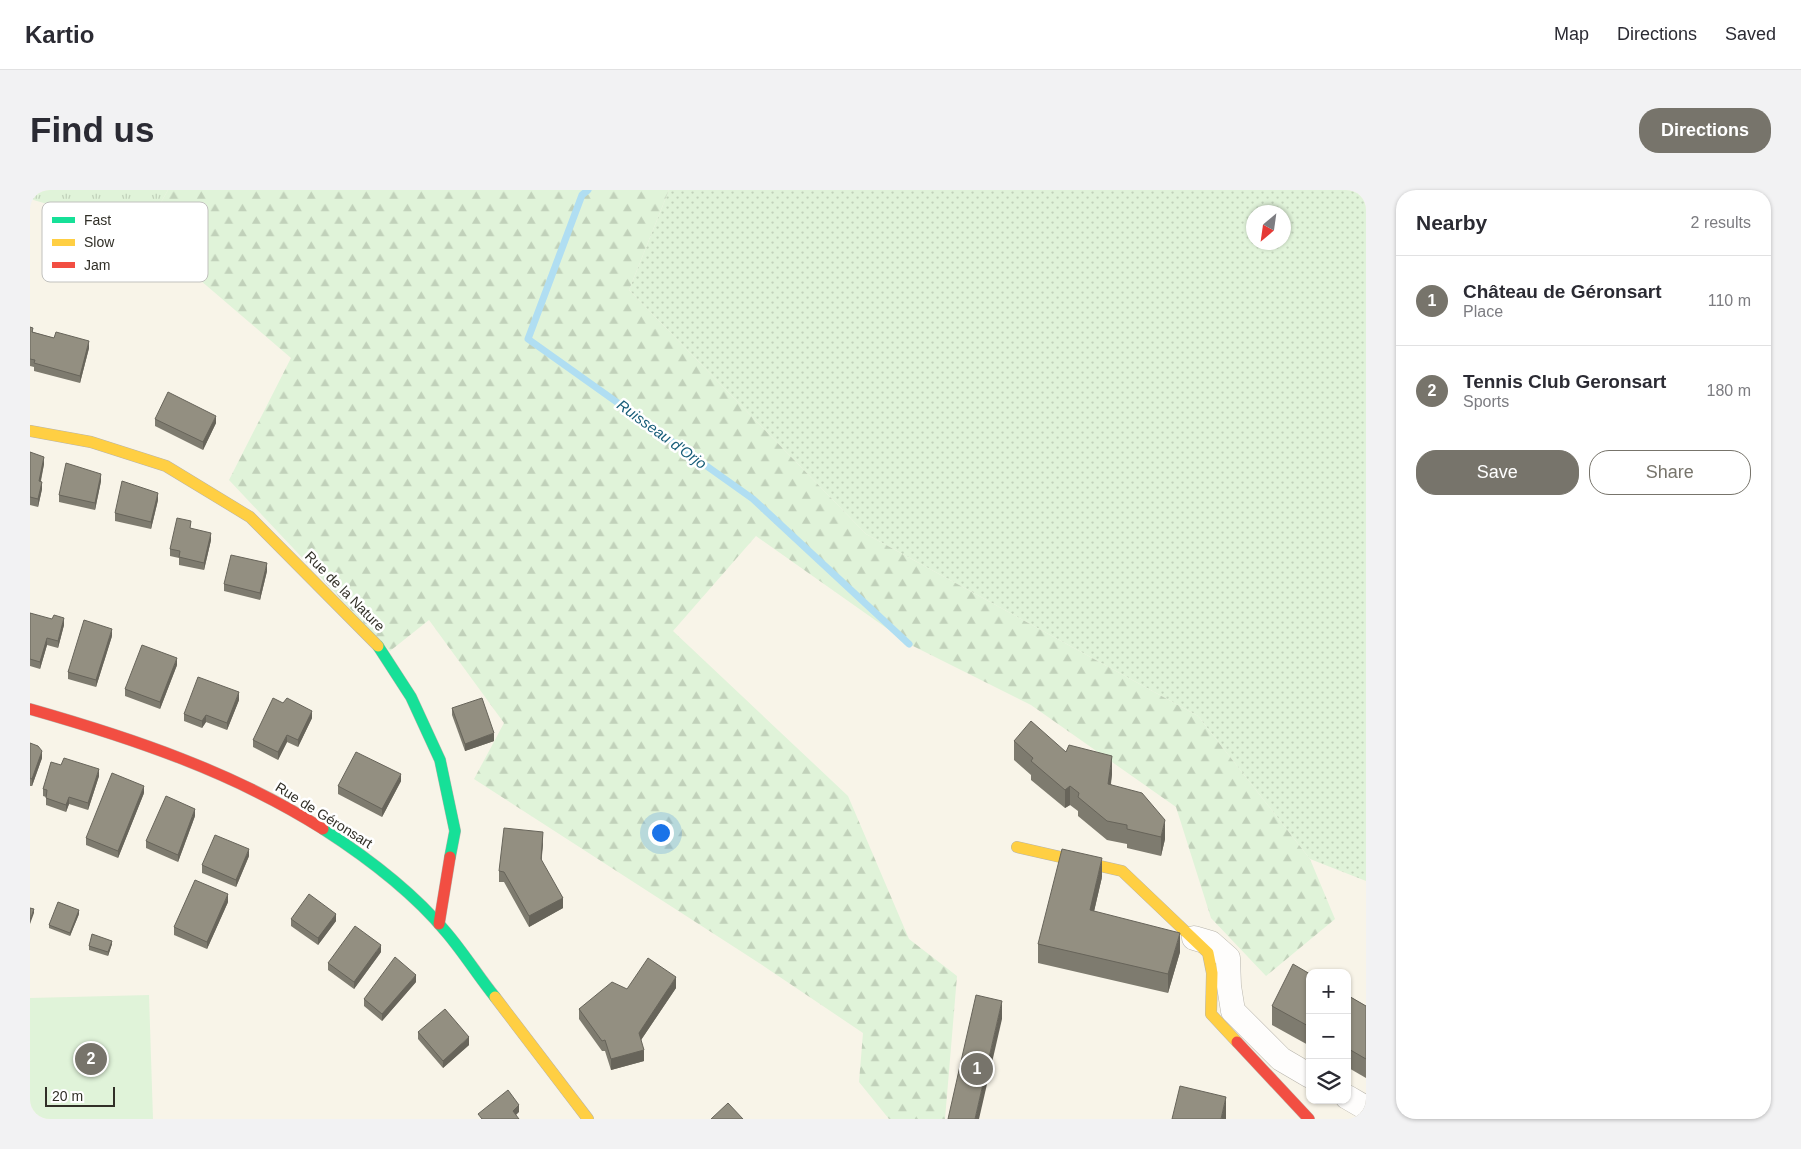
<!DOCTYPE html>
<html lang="en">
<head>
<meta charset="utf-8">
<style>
	:root { --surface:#fff; --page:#f2f2f3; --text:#2b2b33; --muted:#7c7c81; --line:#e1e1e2; --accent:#77746b }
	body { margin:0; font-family:Helvetica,sans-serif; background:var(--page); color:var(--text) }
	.controls { position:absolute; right:15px; bottom:15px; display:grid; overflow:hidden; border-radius:10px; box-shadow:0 1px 4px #0004 }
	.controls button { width:45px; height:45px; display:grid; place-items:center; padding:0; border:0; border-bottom:1px solid var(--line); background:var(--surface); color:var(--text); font:25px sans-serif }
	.compass { position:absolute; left:1216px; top:15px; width:45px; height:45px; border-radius:50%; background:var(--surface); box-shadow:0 1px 4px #0004; rotate:209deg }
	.scale { position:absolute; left:15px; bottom:12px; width:70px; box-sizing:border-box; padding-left:5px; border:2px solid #312f27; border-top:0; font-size:14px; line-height:18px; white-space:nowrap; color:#312f27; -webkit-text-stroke:4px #fff; paint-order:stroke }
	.you { position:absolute; left:630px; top:642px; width:18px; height:18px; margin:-12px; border:4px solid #fff; border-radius:50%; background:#1a73e8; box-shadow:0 0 0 8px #1a73e833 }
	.badge { display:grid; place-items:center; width:32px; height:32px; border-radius:50%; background:var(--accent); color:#fff; font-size:16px; font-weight:700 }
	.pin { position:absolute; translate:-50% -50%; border:2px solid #fff; box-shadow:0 1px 5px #0006 }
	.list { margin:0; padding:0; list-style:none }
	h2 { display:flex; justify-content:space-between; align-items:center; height:65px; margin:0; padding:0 20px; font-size:21px }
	h2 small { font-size:16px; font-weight:400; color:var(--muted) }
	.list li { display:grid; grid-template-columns:32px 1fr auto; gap:15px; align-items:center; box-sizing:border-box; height:90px; padding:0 20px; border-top:1px solid var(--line) }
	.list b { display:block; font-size:19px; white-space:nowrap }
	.list p { margin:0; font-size:16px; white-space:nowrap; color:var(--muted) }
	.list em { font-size:16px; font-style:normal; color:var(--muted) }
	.actions { display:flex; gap:10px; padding:15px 20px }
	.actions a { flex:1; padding:11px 0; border:1px solid var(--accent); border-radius:20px; text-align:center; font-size:18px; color:var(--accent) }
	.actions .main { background:var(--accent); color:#fff }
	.icon { flex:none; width:28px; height:28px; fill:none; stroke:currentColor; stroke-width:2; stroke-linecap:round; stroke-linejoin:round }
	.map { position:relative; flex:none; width:1336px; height:929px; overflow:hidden; border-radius:20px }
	header { display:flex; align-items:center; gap:30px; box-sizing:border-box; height:70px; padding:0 25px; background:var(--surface); border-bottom:1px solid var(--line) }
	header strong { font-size:24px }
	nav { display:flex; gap:28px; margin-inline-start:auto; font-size:18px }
	.intro { display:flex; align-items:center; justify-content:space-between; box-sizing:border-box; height:120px; padding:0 30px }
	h1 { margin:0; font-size:35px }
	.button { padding:12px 22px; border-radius:20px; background:var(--accent); color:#fff; font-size:18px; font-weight:700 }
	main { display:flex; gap:30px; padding:0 30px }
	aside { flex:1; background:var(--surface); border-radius:20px; box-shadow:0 1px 4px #0004 }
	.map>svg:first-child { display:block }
	.grass { fill:url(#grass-dots); fill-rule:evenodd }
	.forest { fill:url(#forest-firs) }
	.park { fill:url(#park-tufts) }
	.pitch { fill:#e0f3d9 }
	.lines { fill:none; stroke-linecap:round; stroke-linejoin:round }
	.stream { stroke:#b0def2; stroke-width:7 }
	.street-casing { stroke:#b7b4ab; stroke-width:25 }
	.fast-casing { stroke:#b7b4ab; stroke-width:12 }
	.slow-casing { stroke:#b7b4ab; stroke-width:12 }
	.jam-casing { stroke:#b7b4ab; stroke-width:12 }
	.street { stroke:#fefdfc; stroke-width:24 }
	.fast { stroke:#16e098; stroke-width:11 }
	.slow { stroke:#ffcf43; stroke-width:11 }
	.jam { stroke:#f24e42; stroke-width:11 }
	.wall { fill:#7e7b6f }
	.shaded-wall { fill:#67645a }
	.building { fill:#938f81; stroke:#67645a }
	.labels { text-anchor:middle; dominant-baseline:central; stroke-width:5; stroke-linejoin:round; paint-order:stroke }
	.street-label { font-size:14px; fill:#312f27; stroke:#fff }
	.water-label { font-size:15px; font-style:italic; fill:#185d79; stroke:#fff }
	.key { fill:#fff; stroke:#c1c1be; stroke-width:1 }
	.key-label { font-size:14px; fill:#312f27 }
</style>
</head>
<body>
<header>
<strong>Kartio</strong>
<nav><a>Map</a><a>Directions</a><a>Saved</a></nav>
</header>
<div class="intro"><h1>Find us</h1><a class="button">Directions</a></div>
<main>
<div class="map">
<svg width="1336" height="929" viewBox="0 0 1336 929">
	<defs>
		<pattern id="grass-dots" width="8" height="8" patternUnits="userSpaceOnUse" patternTransform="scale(1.25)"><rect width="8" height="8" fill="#e0f3d9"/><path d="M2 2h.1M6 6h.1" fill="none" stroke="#c1d1ba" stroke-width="1.8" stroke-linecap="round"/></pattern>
		<pattern id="forest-firs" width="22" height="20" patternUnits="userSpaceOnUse" patternTransform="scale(1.25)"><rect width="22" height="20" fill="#e0f3d9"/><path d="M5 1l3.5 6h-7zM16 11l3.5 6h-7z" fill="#c1d1ba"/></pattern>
		<pattern id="park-tufts" width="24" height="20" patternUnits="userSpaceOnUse" patternTransform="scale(1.25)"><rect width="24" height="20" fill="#e0f3d9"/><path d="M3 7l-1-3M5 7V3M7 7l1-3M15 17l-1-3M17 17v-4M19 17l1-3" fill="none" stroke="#c1d1ba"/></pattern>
	</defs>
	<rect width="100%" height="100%" fill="#f8f4e8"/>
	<path class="grass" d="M639,0H1336V691L1280,669L1168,526L836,344L599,100ZM1224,22H1254V52H1224Z"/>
	<polygon class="forest" points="138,0 639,0 599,100 836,344 1168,526 1280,669 1305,729 1236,786 1181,728 1146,617 1001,515 879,454 726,346 643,441 818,606 879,749 927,786 915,929 859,929 829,892 833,843 729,773 444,589 474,533 399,430 360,461 199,290 261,168 114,42"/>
	<polygon class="park" points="0,0 138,0 114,42 0,9"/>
	<polygon class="pitch" points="119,805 123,929 0,929 0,808"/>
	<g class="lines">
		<polyline class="stream" points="558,0 552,5 498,149 723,309 879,454"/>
		<defs>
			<g id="street">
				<polyline points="1164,748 1181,753 1198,768 1199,796 1203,821 1251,869 1280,886"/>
				<polyline points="1317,907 1336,918"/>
			</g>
			<g id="fast">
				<polyline points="348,456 381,507 410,570 425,641 420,667"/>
				<path d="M293,639C338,668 382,701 416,742C434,763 448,786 465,807"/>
			</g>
			<g id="slow">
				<polyline points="0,241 61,252 136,276 220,327 348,456"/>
				<polyline points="987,657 1092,681 1178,763 1182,783 1181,824 1207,852"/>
				<polyline points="465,807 558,929"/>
			</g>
			<g id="jam">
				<path d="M0,519C102,548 203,582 293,639"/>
				<polyline points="409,734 420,667"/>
				<polyline points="1207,852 1279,929"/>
			</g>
		</defs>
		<use href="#street" class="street-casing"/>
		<use href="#fast" class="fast-casing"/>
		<use href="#slow" class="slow-casing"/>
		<use href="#jam" class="jam-casing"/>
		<use href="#street" class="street"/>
		<use href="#fast" class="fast"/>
		<use href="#slow" class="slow"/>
		<use href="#jam" class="jam"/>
	</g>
	<g class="wall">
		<polygon points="0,137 3,142 59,158 50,193 4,181 4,177 0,176"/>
		<polygon points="125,229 186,233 173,260 125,236"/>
		<polygon points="0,262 14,274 11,291 12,299 8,317 0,315"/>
		<polygon points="71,291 65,320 29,312 29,305"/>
		<polygon points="128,310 121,339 85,331 85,323"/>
		<polygon points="161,338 181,350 174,380 149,375 149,368 140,366 140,359"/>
		<polygon points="237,381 230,410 194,401 194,394"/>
		<polygon points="0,423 34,435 28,458 17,455 10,479 0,476"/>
		<polygon points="82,446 66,497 38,489 38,482"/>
		<polygon points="147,475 130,519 95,506 95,499"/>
		<polygon points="209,510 197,540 176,532 172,538 154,531 154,524"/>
		<polygon points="253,513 282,528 268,557 257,552 248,570 223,557 223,550"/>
		<polygon points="422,518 464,551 435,561 422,525"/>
		<polygon points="984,551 1036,562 1082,584 1081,594 1135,649 1131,666 1097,658 1097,654 1077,650 1048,626 1048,621 1040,615 1035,618 1001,590 1001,585 984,570"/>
		<polygon points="0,553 12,568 2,596 0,596"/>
		<polygon points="31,575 69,586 58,620 39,614 36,622 16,615 16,607 13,606 13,599"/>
		<polygon points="371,591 352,627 308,604 308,596"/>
		<polygon points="114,603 88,668 56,655 56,648"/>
		<polygon points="165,626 148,672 116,658 116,651"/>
		<polygon points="513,653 511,670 533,718 499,737 474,692 469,692 469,681"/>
		<polygon points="219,666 206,697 172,683 172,675"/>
		<polygon points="1072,687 1064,721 1150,762 1138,803 1008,773 1008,754"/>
		<polygon points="198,712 177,759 144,745 144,737"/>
		<polygon points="49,724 40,746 19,738 19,735"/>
		<polygon points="261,729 306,731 288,755 261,736"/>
		<polygon points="82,754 78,766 59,760 59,756"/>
		<polygon points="351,762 324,799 298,780 298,773"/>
		<polygon points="1280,784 1280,856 1242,835 1242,816"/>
		<polygon points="386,792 352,831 334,816 334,809"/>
		<polygon points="646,798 611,850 614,871 581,880 575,861 572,861 549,829 549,819 597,799"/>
		<polygon points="1317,805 1336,816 1336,888 1317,877"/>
		<polygon points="388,842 439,855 413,878 388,849"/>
	</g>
	<g class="shaded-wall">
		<polygon points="59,151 59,158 50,193 50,186"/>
		<polygon points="186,226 186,233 173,260 173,252"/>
		<polygon points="14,267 14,274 9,298 9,291"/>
		<polygon points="71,284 71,291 65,320 65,313"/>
		<polygon points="12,292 12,299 8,317 8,309"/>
		<polygon points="128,303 128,310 121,339 121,332"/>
		<polygon points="181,343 181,350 174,380 174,373"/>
		<polygon points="237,373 237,381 230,410 230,403"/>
		<polygon points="34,428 34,435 28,458 28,451"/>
		<polygon points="82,439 82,446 66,497 66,490"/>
		<polygon points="17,448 17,455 10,479 10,472"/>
		<polygon points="147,468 147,475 130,519 130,512"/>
		<polygon points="209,502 209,510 197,540 197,533"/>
		<polygon points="282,521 282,528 268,557 268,550"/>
		<polygon points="176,525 176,532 172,538 172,531"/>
		<polygon points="464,543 464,551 435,561 435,554"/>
		<polygon points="257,545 257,552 248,570 248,562"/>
		<polygon points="12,561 12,568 2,596 2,589"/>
		<polygon points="1082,566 1082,584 1078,612 1078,594"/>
		<polygon points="69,579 69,586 58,620 58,613"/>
		<polygon points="371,584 371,591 352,627 352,619"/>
		<polygon points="114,596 114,603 88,668 88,661"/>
		<polygon points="1040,596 1040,615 1035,618 1035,600"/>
		<polygon points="39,607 39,614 36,622 36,615"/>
		<polygon points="165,619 165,626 148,672 148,665"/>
		<polygon points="1135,630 1135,649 1131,666 1131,647"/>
		<polygon points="513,642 513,653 511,679 511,669"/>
		<polygon points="219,659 219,666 206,697 206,690"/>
		<polygon points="1072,668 1072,687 1060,739 1060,720"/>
		<polygon points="198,704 198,712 177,759 177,752"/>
		<polygon points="533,708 533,718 499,737 499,726"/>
		<polygon points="4,719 4,723 0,734 0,730"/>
		<polygon points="49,720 49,724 40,746 40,743"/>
		<polygon points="306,724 306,731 288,755 288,748"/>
		<polygon points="1150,743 1150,762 1138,803 1138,784"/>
		<polygon points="82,751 82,754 78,766 78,762"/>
		<polygon points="351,755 351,762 324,799 324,792"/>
		<polygon points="386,785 386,792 352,831 352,824"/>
		<polygon points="646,787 646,798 609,853 609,843"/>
		<polygon points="972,811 972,829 949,929 945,929"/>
		<polygon points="439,847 439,855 413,878 413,871"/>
		<polygon points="614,860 614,871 581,880 581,869"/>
		<polygon points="1196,907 1196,929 1191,929"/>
		<polygon points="489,915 489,922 483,928 483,921"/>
	</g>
	<g class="building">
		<polygon points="0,137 3,138 2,142 24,148 26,142 59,151 50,186 4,173 5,170 0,169"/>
		<polygon points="138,202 186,226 173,252 125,229"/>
		<polygon points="0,262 14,267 9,291 12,292 8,309 0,307"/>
		<polygon points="36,273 71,284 65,313 29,305"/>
		<polygon points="92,291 128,303 121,332 85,323"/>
		<polygon points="147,328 161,331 160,338 181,343 174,373 149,367 150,361 140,359"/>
		<polygon points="201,365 237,373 230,403 194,394"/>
		<polygon points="0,423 22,429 24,425 34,428 28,451 17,448 10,472 0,469"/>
		<polygon points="54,430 82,439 66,490 38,482"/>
		<polygon points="112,455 147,468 130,512 95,499"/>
		<polygon points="168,487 209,502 197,533 176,525 172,531 154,524"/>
		<polygon points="243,508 253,513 257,508 282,521 268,550 257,545 248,562 223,550"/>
		<polygon points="452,508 464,543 435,554 422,518"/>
		<polygon points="1001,531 1036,562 1039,555 1082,566 1078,594 1112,603 1135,630 1131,647 1097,639 1097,635 1077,631 1048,607 1049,603 1040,596 1035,600 1001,571 1003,568 984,551"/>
		<polygon points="0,553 8,556 12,561 2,589 0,588"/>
		<polygon points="326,562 371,584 352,619 308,596"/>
		<polygon points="34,568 69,579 58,613 39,607 36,615 16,608 17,600 13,599 21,572 31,575"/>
		<polygon points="82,583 114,596 88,661 56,648"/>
		<polygon points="136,606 165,619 148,665 116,651"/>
		<polygon points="474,638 513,642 511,669 533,708 499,726 474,682 469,681"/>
		<polygon points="185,645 219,659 206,690 172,675"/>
		<polygon points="1032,659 1072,668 1060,720 1150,743 1138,784 1008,754"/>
		<polygon points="165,690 198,704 177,752 144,737"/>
		<polygon points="279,704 306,724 288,748 261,729"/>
		<polygon points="28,712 49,720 40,743 19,735"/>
		<polygon points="0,718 4,719 0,730"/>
		<polygon points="325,736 351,755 324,792 298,773"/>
		<polygon points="62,744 82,751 78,762 59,756"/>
		<polygon points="365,767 386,785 352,824 334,809"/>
		<polygon points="618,768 646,787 609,843 614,860 581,869 575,850 572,851 549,819 582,792 597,799"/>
		<polygon points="1263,774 1280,784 1280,837 1242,816"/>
		<polygon points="946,805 972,811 945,929 946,929 918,929"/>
		<polygon points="1317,805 1336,816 1336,869 1317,858"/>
		<polygon points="415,819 439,847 413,871 388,842"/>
		<polygon points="1150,896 1196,907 1191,929 1142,929"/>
		<polygon points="478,900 489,915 483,921 489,929 452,929 448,924"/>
		<polygon points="698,913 713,929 681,929"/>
	</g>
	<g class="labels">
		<g class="street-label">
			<text transform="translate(315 401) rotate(45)">Rue de la Nature</text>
			<text transform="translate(294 625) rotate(32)">Rue de Géronsart</text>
		</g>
		<g class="water-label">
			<text transform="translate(632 244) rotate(36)">Ruisseau d'Orjo</text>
		</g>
	</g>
	<rect x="12" y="12" width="166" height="80" rx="8" class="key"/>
	<rect x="22" y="27" width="23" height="6" fill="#16e098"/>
	<rect x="22" y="49" width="23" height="7" fill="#ffcf43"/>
	<rect x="22" y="72" width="23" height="6" fill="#f24e42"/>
	<g class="key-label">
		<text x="54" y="35">Fast</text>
		<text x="54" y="57">Slow</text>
		<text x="54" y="80">Jam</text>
	</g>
</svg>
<div class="controls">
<button>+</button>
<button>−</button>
<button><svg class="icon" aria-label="layers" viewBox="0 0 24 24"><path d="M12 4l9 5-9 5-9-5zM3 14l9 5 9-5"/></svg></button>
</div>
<svg class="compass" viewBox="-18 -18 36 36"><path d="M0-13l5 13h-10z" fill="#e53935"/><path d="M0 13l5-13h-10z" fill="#7c7c81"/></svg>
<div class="scale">20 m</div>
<div class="you"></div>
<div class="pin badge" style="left:947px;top:879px">1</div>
<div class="pin badge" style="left:61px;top:869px">2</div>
</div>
<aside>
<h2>Nearby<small>2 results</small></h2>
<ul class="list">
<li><span class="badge">1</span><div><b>Château de Géronsart</b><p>Place</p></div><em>110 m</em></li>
<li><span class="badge">2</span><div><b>Tennis Club Geronsart</b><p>Sports</p></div><em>180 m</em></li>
</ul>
<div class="actions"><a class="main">Save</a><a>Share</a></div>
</aside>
</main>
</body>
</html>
